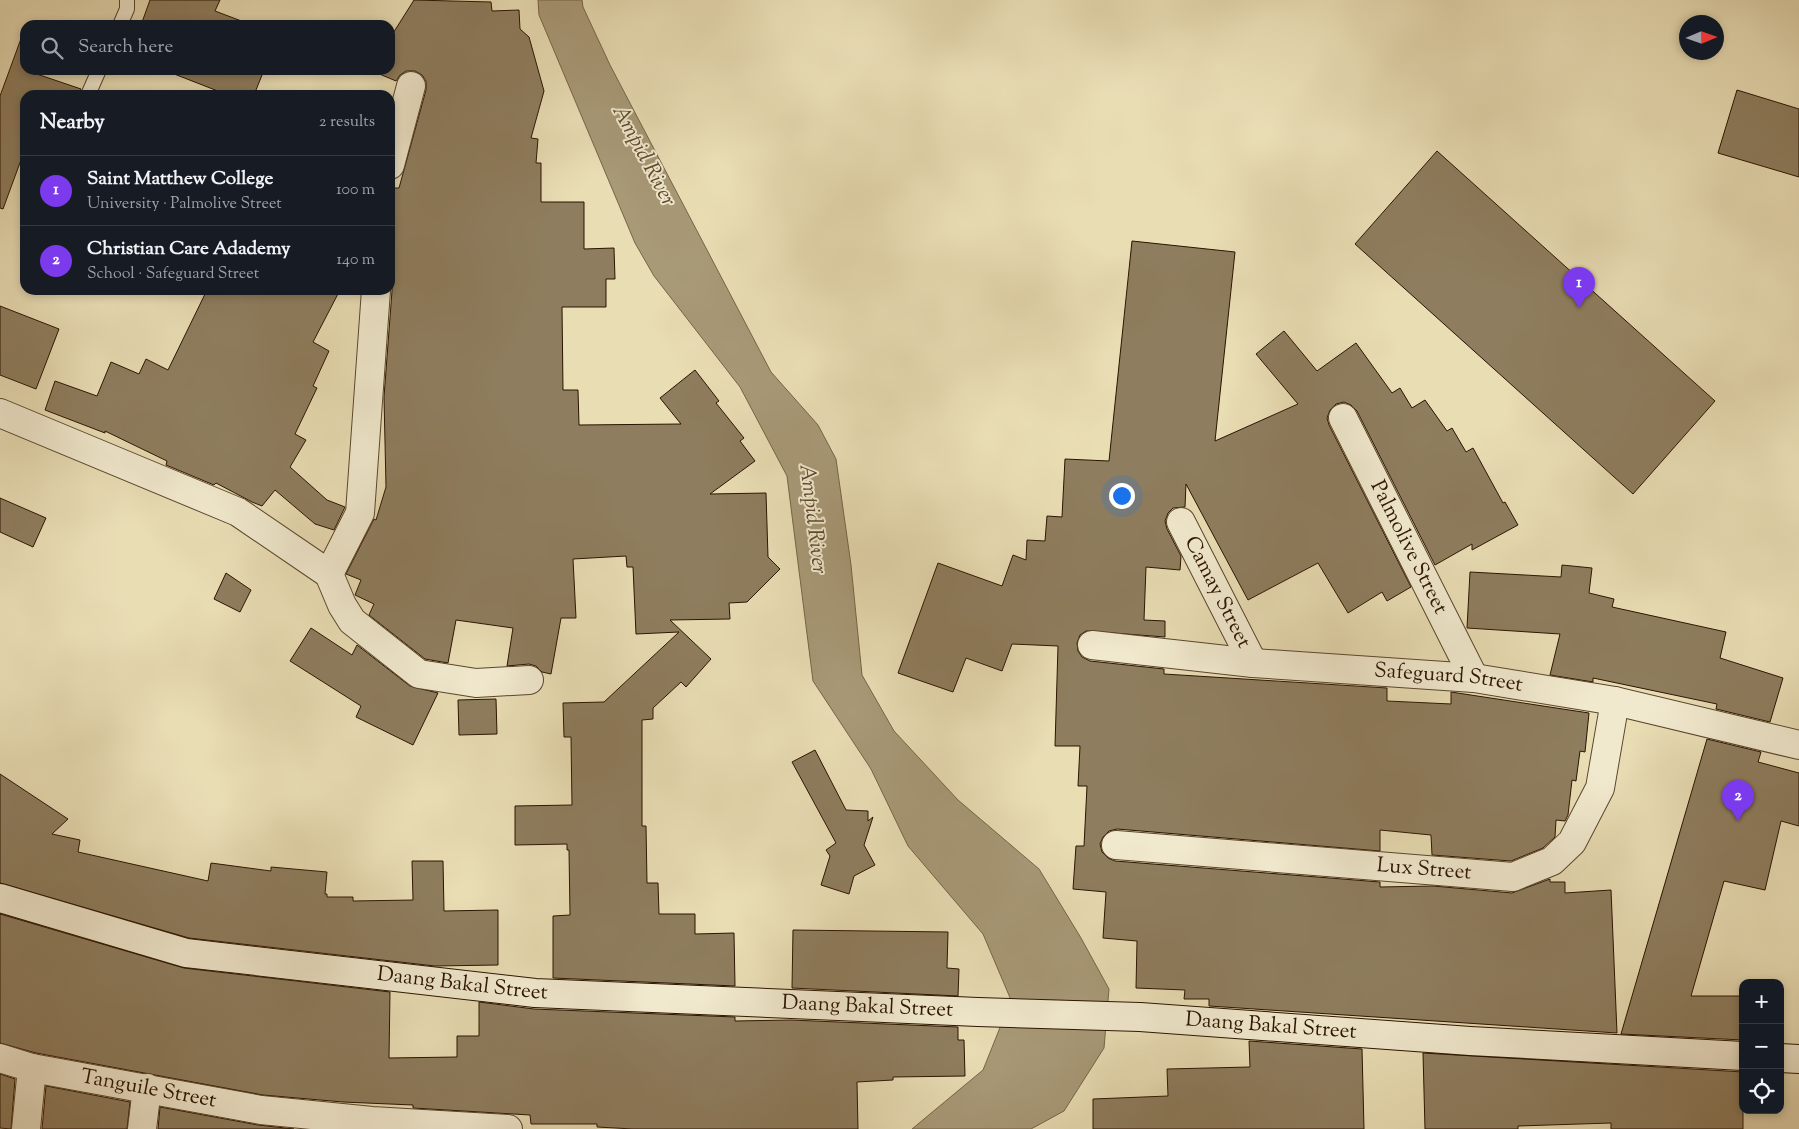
<!DOCTYPE html>
<html lang="en">
<head>
<meta charset="utf-8">
<style>
	:root { --surface:#171b24; --page:#242831; --text:#f1f3f6; --muted:#9ea1a6; --line:#363941; --accent:#7c3aed }
	body { margin:0; font-family:"Sorts Mill Goudy",serif; background:var(--page); color:var(--text) }
	.controls { position:absolute; right:15px; bottom:15px; display:grid; overflow:hidden; border-radius:10px; box-shadow:0 2px 8px #0003 }
	.controls button { width:45px; height:45px; display:grid; place-items:center; padding:0; border:0; border-bottom:1px solid var(--line); background:var(--surface); color:var(--text); font:25px sans-serif }
	.compass { position:absolute; left:1679px; top:15px; width:45px; height:45px; border-radius:50%; background:var(--surface); box-shadow:0 2px 8px #0003; rotate:88deg }
	.you { position:absolute; left:1121px; top:495px; width:18px; height:18px; margin:-12px; border:4px solid #fff; border-radius:50%; background:#1a73e8; box-shadow:0 0 0 8px #1a73e833 }
	.badge { display:grid; place-items:center; width:32px; height:32px; border-radius:50%; background:var(--accent); color:#fff; font-size:16px; font-weight:700 }
	.pin { position:absolute; translate:-50% -41px; filter:drop-shadow(0 1px 2px #0008) }
	.pin::after { content:''; position:absolute; top:26px; width:18px; height:15px; background:inherit; clip-path:polygon(0 0,100% 0,50% 100%) }
	.list { margin:0; padding:0; list-style:none }
	h2 { display:flex; justify-content:space-between; align-items:center; height:65px; margin:0; padding:0 20px; font-size:21px }
	h2 small { font-size:16px; font-weight:400; color:var(--muted) }
	.list li { display:grid; grid-template-columns:32px 1fr auto; gap:15px; align-items:center; box-sizing:border-box; height:70px; padding:0 20px; border-top:1px solid var(--line) }
	.list b { display:block; font-size:19px; white-space:nowrap }
	.list p { margin:0; font-size:16px; white-space:nowrap; color:var(--muted) }
	.list em { font-size:16px; font-style:normal; color:var(--muted) }
	.icon { flex:none; width:28px; height:28px; fill:none; stroke:currentColor; stroke-width:2; stroke-linecap:round; stroke-linejoin:round }
	.map { position:relative; flex:none; width:1799px; height:1129px; overflow:hidden }
	.search { position:absolute; background:var(--surface); box-shadow:0 2px 8px #0003; left:20px; top:20px; width:375px; height:55px; display:flex; align-items:center; gap:12px; box-sizing:border-box; padding:0 18px; border-radius:15px; color:var(--muted); font-size:19px }
	.panel { position:absolute; background:var(--surface); box-shadow:0 2px 8px #0003; left:20px; top:90px; width:375px; height:205px; border-radius:15px }
	.map>svg:first-child { display:block }
	.water { fill:#a89977; stroke:#766447 }
	.building { fill:#8e7d5e; stroke:#2b1400 }
	.lines { fill:none; stroke-linecap:round; stroke-linejoin:round }
	.lane-casing { stroke:#5a462d; stroke-width:16 }
	.street-casing { stroke:#5a462d; stroke-width:30 }
	.secondary-casing { stroke:#2b1400; stroke-width:30 }
	.lane { stroke:#f1e9ce; stroke-width:14 }
	.street { stroke:#f1e9ce; stroke-width:28 }
	.secondary { stroke:#f1e9ce; stroke-width:28 }
	.labels { text-anchor:middle; dominant-baseline:central; stroke-width:4; stroke-linejoin:round; paint-order:stroke }
	.street-label { font-size:21px; fill:#2b1400; stroke:#f1e9ce }
	.water-label { font-size:22px; font-style:italic; fill:#5d4930; stroke:#f1e9ce }
</style>
</head>
<body>
<div class="map">
<svg width="1799" height="1129" viewBox="0 0 1799 1129">
	<rect width="100%" height="100%" fill="#e9ddb4"/>
	<filter id="stains"><feTurbulence type="fractalNoise" baseFrequency=".004" numOctaves="4"/><feColorMatrix values="0 0 0 0 .2 0 0 0 0 .09 0 0 0 0 .02 0 0 0 .5 -.17"/></filter>
	<radialGradient id="worn" r=".72"><stop offset=".6" stop-color="#630" stop-opacity="0"/><stop offset="1" stop-color="#630" stop-opacity=".3"/></radialGradient>
	<polygon class="water" points="538,0 582,0 583,7 610,65 771,372 818,425 836,459 851,565 862,675 894,731 958,800 1039,869 1081,938 1109,989 1104,1048 1064,1111 1031,1129 912,1129 983,1070 1011,1000 983,934 908,846 871,769 813,681 787,476 740,387 654,276 635,243 539,15"/>
	<g class="building">
		<polygon points="150,0 220,0 215,11 252,25 141,25"/>
		<polygon points="414,0 491,2 492,11 519,10 520,29 529,37 544,91 531,138 538,139 536,163 541,163 541,202 584,202 584,249 614,248 615,279 606,279 606,307 562,307 563,390 578,390 579,425 681,424 660,398 695,370 719,401 716,403 744,438 740,441 755,461 710,494 766,493 768,557 780,569 747,602 729,603 730,619 670,620 711,659 686,687 681,682 653,708 653,719 642,720 642,826 646,826 647,883 658,883 659,914 695,914 695,934 734,933 735,986 553,978 553,916 570,915 569,850 567,850 567,844 515,845 515,806 572,805 571,737 564,737 563,703 604,702 679,632 636,634 633,567 627,567 626,556 573,559 576,618 561,618 551,674 542,672 536,666 529,664 507,666 513,628 456,620 448,663 425,659 369,615 374,604 355,595 361,580 346,574 374,519 376,520 386,487 384,397 392,291 392,188 399,188 426,90 426,81 422,75 415,71 406,71 400,75 396,81 370,70 390,70 390,38"/>
		<polygon points="22,36 25,37 25,70 81,89 79,95 25,95 25,149 3,209 0,208 0,96"/>
		<polygon points="164,70 264,70 254,95 228,95"/>
		<polygon points="1737,90 1799,109 1799,177 1718,153"/>
		<polygon points="1437,151 1715,401 1633,494 1355,244"/>
		<polygon points="1132,241 1235,252 1215,441 1298,404 1256,354 1284,331 1317,371 1356,343 1392,393 1400,388 1412,408 1425,400 1447,431 1452,428 1466,452 1473,448 1503,503 1505,502 1518,525 1472,550 1472,544 1435,565 1357,411 1351,405 1344,402 1336,404 1330,410 1327,418 1329,425 1411,587 1387,601 1382,592 1348,613 1318,563 1248,600 1186,484 1185,507 1173,508 1168,513 1165,521 1167,529 1181,556 1180,570 1146,567 1144,620 1165,621 1165,637 1086,631 1080,635 1077,643 1078,651 1082,657 1090,661 1164,669 1164,674 1387,688 1387,701 1451,704 1451,692 1589,713 1585,752 1580,751 1576,781 1572,780 1568,815 1565,821 1556,820 1555,837 1543,848 1511,861 1432,855 1431,835 1380,830 1380,851 1117,829 1109,831 1103,837 1100,844 1102,852 1108,858 1115,861 1380,882 1380,887 1433,886 1512,893 1550,879 1550,882 1565,882 1565,893 1611,890 1617,1033 1209,1006 1209,999 1184,999 1185,990 1136,988 1137,941 1103,938 1106,892 1073,889 1076,846 1084,846 1087,786 1078,786 1080,746 1055,746 1058,646 1012,644 1002,671 966,658 953,692 898,673 938,563 1002,586 1013,555 1026,560 1027,540 1045,541 1047,516 1062,517 1065,459 1109,461"/>
		<polygon points="207,290 340,290 313,342 329,351 313,386 317,388 295,434 306,440 290,467 327,500 345,507 334,530 315,524 275,490 262,506 252,502 216,483 214,485 166,465 167,461 105,431 105,433 45,410 55,381 97,396 111,362 139,374 146,359 168,370"/>
		<polygon points="0,306 59,329 36,389 0,375"/>
		<polygon points="0,498 46,518 33,547 0,532"/>
		<polygon points="1562,565 1592,568 1589,593 1614,599 1612,607 1726,632 1720,658 1783,678 1770,722 1716,709 1717,704 1593,678 1593,682 1550,675 1560,634 1467,628 1470,572 1561,577"/>
		<polygon points="226,573 251,590 240,612 214,599"/>
		<polygon points="311,628 352,655 357,645 410,686 438,693 413,745 356,717 361,706 290,661"/>
		<polygon points="496,699 497,734 459,735 458,700"/>
		<polygon points="1707,739 1761,752 1758,762 1799,773 1799,826 1781,821 1765,890 1724,881 1691,996 1743,996 1743,1040 1621,1034"/>
		<polygon points="815,750 846,810 868,811 868,821 873,817 864,845 875,865 854,876 849,894 821,885 830,856 826,850 836,843 792,762"/>
		<polygon points="0,774 68,819 52,834 80,840 78,852 208,881 211,863 271,871 271,867 327,872 325,894 327,894 327,897 353,897 353,901 413,900 412,861 443,861 444,911 498,910 498,965 435,966 189,938 0,883"/>
		<polygon points="0,914 184,968 390,992 389,1058 457,1057 457,1036 479,1036 479,1002 534,1009 735,1017 735,1021 791,1020 958,1027 958,1040 964,1040 965,1076 893,1077 893,1080 857,1082 858,1129 633,1129 597,1127 597,1124 531,1124 530,1115 413,1108 413,1105 343,1102 263,1095 36,1053 0,1043"/>
		<polygon points="793,930 948,932 947,968 959,969 958,996 792,988"/>
		<polygon points="1249,1041 1362,1049 1364,1129 1093,1129 1093,1099 1168,1096 1167,1069 1250,1067"/>
		<polygon points="1423,1053 1743,1072 1743,1129 1611,1129 1611,1123 1518,1126 1518,1129 1425,1129"/>
		<polygon points="0,1074 15,1079 11,1129 0,1128"/>
		<polygon points="46,1086 130,1102 127,1129 42,1129"/>
		<polygon points="160,1107 258,1125 294,1129 158,1129"/>
	</g>
	<g class="lines">
		<defs>
			<g id="lane">
				<polyline points="120,25 127,9 127,0"/>
				<polyline points="88,95 99,70"/>
			</g>
			<g id="street">
				<polyline points="390,165 411,86"/>
				<polyline points="0,413 238,512 329,574 342,605 352,621 419,674 476,683 529,680"/>
				<path id="s1" d="M1343,418L1474,678"/>
				<path id="s2" d="M1181,522L1253,663"/>
				<polyline points="329,574 360,513 376,290"/>
				<path id="s3" d="M1092,645L1253,663L1474,678L1615,701L1799,745"/>
				<path id="s4" d="M1116,845L1513,877L1552,861L1572,842L1600,788L1615,701"/>
				<path id="s5" d="M0,1058L32,1068L261,1110L372,1121L508,1129"/>
				<polyline points="26,1129 32,1068"/>
				<polyline points="142,1129 147,1088"/>
			</g>
			<g id="secondary">
				<path id="s6" d="M0,898L186,953L535,993L978,1012L1140,1017L1470,1041L1743,1056"/>
				<polyline points="1780,1058 1799,1059"/>
			</g>
		</defs>
		<use href="#lane" class="lane-casing"/>
		<use href="#street" class="street-casing"/>
		<use href="#secondary" class="secondary-casing"/>
		<use href="#lane" class="lane"/>
		<use href="#street" class="street"/>
		<use href="#secondary" class="secondary"/>
	</g>
	<g class="labels">
		<g class="street-label">
			<text stroke="none"><textPath href="#s1" startOffset="145">Palmolive Street</textPath></text>
			<text stroke="none"><textPath href="#s2" startOffset="79">Camay Street</textPath></text>
			<text stroke="none"><textPath href="#s3" startOffset="358">Safeguard Street</textPath></text>
			<text stroke="none"><textPath href="#s4" startOffset="309">Lux Street</textPath></text>
			<text stroke="none"><textPath href="#s6" startOffset="472">Daang Bakal Street</textPath></text>
			<text stroke="none"><textPath href="#s6" startOffset="878">Daang Bakal Street</textPath></text>
			<text stroke="none"><textPath href="#s6" startOffset="1282">Daang Bakal Street</textPath></text>
			<text stroke="none"><textPath href="#s5" startOffset="152">Tanguile Street</textPath></text>
		</g>
		<g class="water-label">
			<text transform="translate(643 156) rotate(62)">Ampid River</text>
			<text transform="translate(812 519) rotate(83)">Ampid River</text>
		</g>
	</g>
	<rect width="100%" height="100%" filter="url(#stains)"/>
	<rect width="100%" height="100%" fill="url(#worn)"/>
</svg>
<div class="controls">
<button>+</button>
<button>−</button>
<button><svg class="icon" aria-label="locate" viewBox="0 0 24 24"><circle cx="12" cy="12" r="6"/><path d="M12 2v4M12 18v4M2 12h4M18 12h4"/></svg></button>
</div>
<svg class="compass" viewBox="-18 -18 36 36"><path d="M0-13l5 13h-10z" fill="#e53935"/><path d="M0 13l5-13h-10z" fill="#9ea1a6"/></svg>
<div class="you"></div>
<div class="pin badge" style="left:1579px;top:308px">1</div>
<div class="pin badge" style="left:1738px;top:821px">2</div>
<div class="search"><svg class="icon" aria-label="search" viewBox="0 0 24 24"><circle cx="10" cy="10" r="6"/><path d="M15 15l6 6"/></svg>Search here</div>
<section class="panel">
<h2>Nearby<small>2 results</small></h2>
<ul class="list">
<li><span class="badge">1</span><div><b>Saint Matthew College</b><p>University · Palmolive Street</p></div><em>100 m</em></li>
<li><span class="badge">2</span><div><b>Christian Care Adademy</b><p>School · Safeguard Street</p></div><em>140 m</em></li>
</ul>
</section>
</div>
</body>
</html>
